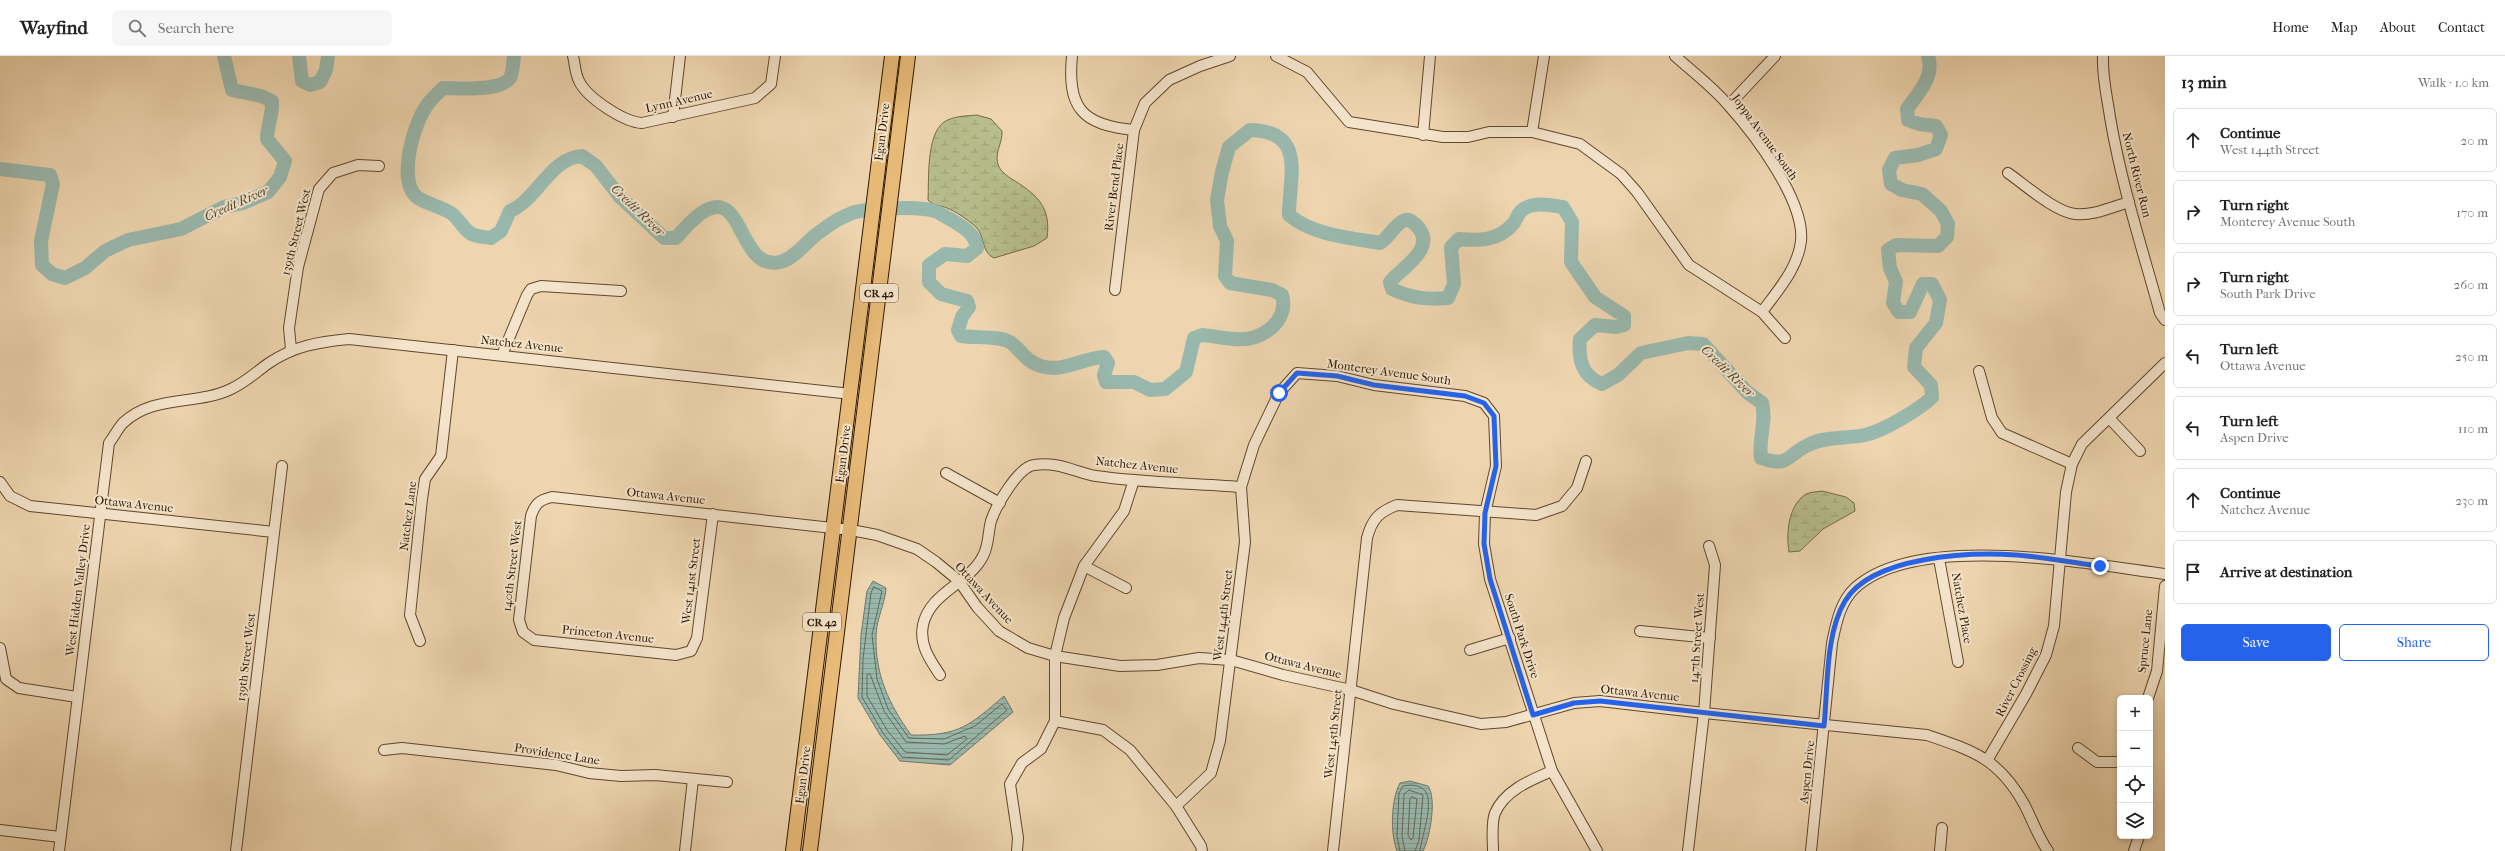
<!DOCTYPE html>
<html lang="en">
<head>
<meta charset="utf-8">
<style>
	:root { --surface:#fff; --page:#f6f6f6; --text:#222; --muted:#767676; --line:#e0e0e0; --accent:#2563eb }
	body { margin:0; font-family:"IM FELL French Canon",serif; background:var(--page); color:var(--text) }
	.controls { position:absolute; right:12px; bottom:12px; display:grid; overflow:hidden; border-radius:6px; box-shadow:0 2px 6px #0003 }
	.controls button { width:36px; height:36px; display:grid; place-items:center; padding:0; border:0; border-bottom:1px solid var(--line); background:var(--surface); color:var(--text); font:20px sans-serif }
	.stop { position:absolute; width:12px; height:12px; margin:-9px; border:3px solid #2563eb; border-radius:50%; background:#fff }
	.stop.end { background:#2563eb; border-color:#fff; box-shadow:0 1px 4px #0008 }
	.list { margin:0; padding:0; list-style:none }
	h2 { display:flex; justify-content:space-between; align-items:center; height:52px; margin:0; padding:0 16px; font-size:17px }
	h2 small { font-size:13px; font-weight:400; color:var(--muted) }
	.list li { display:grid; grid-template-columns:26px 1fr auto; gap:12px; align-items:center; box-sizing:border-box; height:64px; margin:0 8px 8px; padding:0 8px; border:1px solid var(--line); border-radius:6px }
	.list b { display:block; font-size:15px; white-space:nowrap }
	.list p { margin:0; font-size:13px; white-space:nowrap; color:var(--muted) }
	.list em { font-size:13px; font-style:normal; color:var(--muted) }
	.actions { display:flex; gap:8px; padding:12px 16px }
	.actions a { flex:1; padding:9px 0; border:1px solid var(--accent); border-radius:6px; text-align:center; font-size:14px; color:var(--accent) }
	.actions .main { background:var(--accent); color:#fff }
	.icon { flex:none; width:22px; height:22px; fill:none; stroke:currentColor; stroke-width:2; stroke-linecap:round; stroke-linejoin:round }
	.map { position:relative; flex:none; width:2165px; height:795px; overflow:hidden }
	header { display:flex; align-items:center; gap:24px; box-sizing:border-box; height:56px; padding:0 20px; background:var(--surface); border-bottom:1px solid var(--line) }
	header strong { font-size:19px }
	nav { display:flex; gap:22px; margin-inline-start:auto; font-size:14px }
	.search { width:280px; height:36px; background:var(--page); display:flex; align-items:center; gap:10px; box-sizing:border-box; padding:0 14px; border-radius:6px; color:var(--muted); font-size:15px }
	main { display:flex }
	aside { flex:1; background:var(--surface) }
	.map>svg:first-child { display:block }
	.wetland { fill:url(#wetland-marsh); stroke:#746a46 }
	.water { fill:url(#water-rules); stroke:#6f7868 }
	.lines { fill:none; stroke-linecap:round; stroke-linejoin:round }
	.shore { stroke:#646856; stroke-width:1 }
	.river { stroke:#99b8ad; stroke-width:14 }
	.minor-casing { stroke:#60472c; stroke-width:12 }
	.highway-casing { stroke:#301800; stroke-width:16 }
	.minor { stroke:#f4e4cb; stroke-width:10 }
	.highway { stroke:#e7ba78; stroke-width:14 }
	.route { stroke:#2563eb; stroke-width:5 }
	.labels { text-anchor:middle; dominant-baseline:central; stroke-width:4; stroke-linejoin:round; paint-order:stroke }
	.shield { fill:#f4e4cb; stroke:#6b553d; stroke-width:1 }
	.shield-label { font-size:11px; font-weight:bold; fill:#301800 }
	.street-label { font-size:12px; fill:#301800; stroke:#f4e4cb }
	.water-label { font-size:13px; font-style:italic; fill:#504834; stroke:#f4e4cb }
</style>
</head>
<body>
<header>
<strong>Wayfind</strong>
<div class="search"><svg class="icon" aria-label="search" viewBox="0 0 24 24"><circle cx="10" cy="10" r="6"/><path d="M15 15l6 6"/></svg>Search here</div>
<nav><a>Home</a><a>Map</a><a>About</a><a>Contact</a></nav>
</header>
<main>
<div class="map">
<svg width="2165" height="795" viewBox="0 0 2165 795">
	<defs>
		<pattern id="wetland-marsh" width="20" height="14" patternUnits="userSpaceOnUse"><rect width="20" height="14" fill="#b7bd8c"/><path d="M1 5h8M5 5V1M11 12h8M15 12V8" fill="none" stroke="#9ea277"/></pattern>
		<pattern id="water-rules" width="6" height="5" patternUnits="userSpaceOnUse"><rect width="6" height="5" fill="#99b8ad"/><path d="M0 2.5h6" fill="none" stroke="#849d93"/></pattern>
	</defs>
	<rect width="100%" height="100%" fill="#eed5af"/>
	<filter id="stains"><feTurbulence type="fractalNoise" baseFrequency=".005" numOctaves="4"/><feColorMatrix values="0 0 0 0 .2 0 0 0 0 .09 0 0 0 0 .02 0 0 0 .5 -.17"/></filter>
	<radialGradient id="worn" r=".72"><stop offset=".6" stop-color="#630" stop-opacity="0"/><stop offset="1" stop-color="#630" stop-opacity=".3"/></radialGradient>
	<g class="wetland">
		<path d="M977,59L991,63L1002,75C1003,87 993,98 999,111C1002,117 1010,122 1015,125C1039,140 1051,153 1047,182L1034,190L994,202C981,196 985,180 976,171C968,164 957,156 947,152C940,149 933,150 928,144C929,124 926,79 944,66C953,60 966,60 977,59Z"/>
		<path d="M1822,435L1846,441L1854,447L1855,455L1823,473L1800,495L1789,496C1786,477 1788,450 1806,438C1810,436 1817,436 1822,435Z"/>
	</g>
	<g class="water">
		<path d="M873,525L886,532C885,548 876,564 876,580C875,619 889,648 911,679C959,680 969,670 1004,640L1013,656L950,709L900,705L880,679L858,642L861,579L867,535Z"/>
		<path d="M1410,725L1428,730C1437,742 1430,782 1423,795H1397C1390,776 1391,744 1400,727Z"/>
	</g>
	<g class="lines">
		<g class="shore">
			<polygon points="874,531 882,535 872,579 877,623 888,653 909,682 944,683 975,670 1002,648 1007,654 949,704 902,701 883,677 862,641 863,603 871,537"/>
			<polygon points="870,618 884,655 906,686 944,688 965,680 967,683 947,699 905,696 887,674 867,640 867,619"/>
			<polygon points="1412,741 1417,743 1413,782 1411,784 1408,779 1410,743"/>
			<path d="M1400,795L1397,780L1399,737L1403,730C1446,722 1422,774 1420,795"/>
			<polyline points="1405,795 1402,780 1404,738 1409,734 1423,739 1419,784 1415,795"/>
		</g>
		<g class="river">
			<polyline points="299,0 302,25 310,29 320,26 326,14 328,0"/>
			<path d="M514,0C513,6 513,17 510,22C500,36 458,32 443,32C438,37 432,42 428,48C414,65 396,126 418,142C425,147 442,151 451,157C459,163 463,172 470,177C475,181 485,181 491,182L501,175L510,155C537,144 550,102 582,100L596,110L620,141L664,182H676C748,96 730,217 780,206C795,203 808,183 821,175C830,168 842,161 852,157C867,152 920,150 934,155C939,156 945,161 950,163C963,171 975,177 977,192L967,200L945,198L929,209V226L941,238L967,245L969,251L962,261L958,274L961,280C975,282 1000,280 1010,286C1021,293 1024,305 1041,310C1063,317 1082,302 1104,301L1108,307L1104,319L1106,326H1134L1150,334L1165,333L1186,316L1194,282L1202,279C1216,280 1238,286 1252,282C1272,276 1288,260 1282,239L1272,234L1230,227L1225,220L1227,185L1220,170L1217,144L1222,116L1229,91L1250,74C1307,75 1289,121 1289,159C1312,179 1351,182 1380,187C1390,181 1394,168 1405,164C1410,163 1412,166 1416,169C1439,192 1402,211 1390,226L1392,233C1411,242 1427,244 1448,242L1454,228L1451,191L1459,183C1479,185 1498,185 1513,168C1516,165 1517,159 1521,155C1532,145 1549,149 1563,151L1572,166L1571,206L1595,241L1624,260V269L1616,271L1595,269L1580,283C1578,304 1582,320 1602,328L1618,319L1641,297L1688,287L1703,288L1747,336L1762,347C1767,367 1758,382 1761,402C1790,412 1786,399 1808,389C1825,380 1847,383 1865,379C1883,375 1919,354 1932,341L1931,329L1914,311L1916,292L1936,267L1940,244L1932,228H1923L1910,256H1899L1893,247L1896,226L1890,212L1888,194L1896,189L1938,190L1947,181L1948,168L1941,155L1922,138L1902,134L1891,128L1889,114L1895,102L1918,99L1936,93L1941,79L1936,70L1919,68L1908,64L1907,53C1918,37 1935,21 1928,0"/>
			<path d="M0,113L50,119L53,128L41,185L42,209L52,218L65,222L85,212L105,195L128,184L181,173L224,151L243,147L268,136L280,121L285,105L267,83C267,70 273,59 272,45L261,40L232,34L224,0"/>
		</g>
		<defs>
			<g id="minor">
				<path d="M573,0C575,8 575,17 579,25C587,42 624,66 642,67L755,42L771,28L775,0"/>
				<path d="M1072,0C1067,52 1082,69 1134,74"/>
				<polyline points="1276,0 1307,16 1349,66 1443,81 1468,81 1489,76 1532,76 1580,88 1621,118 1637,136 1689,209 1762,256 1785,282"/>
				<path d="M1675,0C1693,16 1714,32 1729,50C1755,79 1805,145 1801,185C1798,212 1778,234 1762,256"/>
				<path d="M2103,0C2102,21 2107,40 2110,61C2121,127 2142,192 2160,257L2165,264"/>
				<polyline points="1729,49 1775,0"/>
				<polyline points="673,61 680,0"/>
				<polyline points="1532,76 1544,0"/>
				<polyline points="1423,79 1430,0"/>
				<path d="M2008,117C2024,128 2055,156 2075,158C2093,160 2112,151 2129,146"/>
				<polyline points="1115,234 1134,74 1145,47 1169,24 1200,10 1230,0"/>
				<polyline points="291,293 289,272 298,211 319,133 333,117 358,109 379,110"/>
				<polyline points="502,299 527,239 531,233 541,230 621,235"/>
				<polyline points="1979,315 1992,362 2002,377 2072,408"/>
				<polyline points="2110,363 2140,395"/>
				<polyline points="946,417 1000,447"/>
				<polyline points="0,426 10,440 30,450 274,476"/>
				<path d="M713,458L697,582L691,595L676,599L534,584L523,576L519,564L531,460C535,448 539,444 552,441L851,474L877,479L917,493L936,506L959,525L977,551L999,575L1028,592L1055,600L1120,610L1157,609L1199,602L1231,604L1283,619L1351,634L1394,648L1481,668L1506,666L1574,647L1600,645L1704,657L1927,679C1974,695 1999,703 2024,748C2032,763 2038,781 2048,795"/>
				<polyline points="1939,503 1958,606"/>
				<polyline points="1084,510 1126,532"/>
				<polyline points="1640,575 1710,582"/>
				<polyline points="420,585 410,559 422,443 425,423 441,400 453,294"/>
				<polyline points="0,592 6,623 19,632 77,641"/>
				<polyline points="1470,594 1510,582"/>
				<path d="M940,619C930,604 919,589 923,569C930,536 969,528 983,500C989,489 988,476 991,465C996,450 1018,411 1034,409C1057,405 1075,416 1096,420C1144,427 1193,427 1241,431"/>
				<polyline points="2148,642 2157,615 2165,530"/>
				<polyline points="1055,665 1103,674 1130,694 1176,750"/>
				<polyline points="2078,692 2097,706 2120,706"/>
				<polyline points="384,694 402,692 556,709 589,717 621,720 655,719 727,726"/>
				<polyline points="1988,703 2026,638 2046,599 2054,570 2066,436 2072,408 2082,388 2165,307"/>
				<polyline points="0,774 60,781"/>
				<path d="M59,795L109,387C114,381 118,372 123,367C154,338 196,350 231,333C246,326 256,316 269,307C294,290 318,286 349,283L851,338"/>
				<polyline points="236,795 282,410"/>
				<polyline points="685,795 693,723"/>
				<polyline points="1017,795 1018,782 1010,728 1022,707 1041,693 1055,665 1055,600 1064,562 1084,510 1124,455 1134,424"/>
				<polyline points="1202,795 1201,790 1176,750 1211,717 1220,685 1245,486 1241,431 1254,389 1279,337 1297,317 1337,320 1374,329 1465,340 1484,347 1494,360 1496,410 1485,457 1484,488 1490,523 1552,715 1597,795"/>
				<path d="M1333,795L1367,482C1372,463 1379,456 1397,449L1536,459L1562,450L1577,432L1586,405"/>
				<path d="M1493,795C1493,785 1491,767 1495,757C1505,734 1531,724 1552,715"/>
				<polyline points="1688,795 1704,657 1715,509 1709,490"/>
				<path d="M1811,795L1832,587C1836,568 1840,546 1855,532C1917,475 2087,508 2165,518"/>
				<polyline points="1940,795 1942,772"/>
				<polyline points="2134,795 2139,780"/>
			</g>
			<g id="highway">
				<polyline points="793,795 892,0"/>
				<polyline points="810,795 908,0"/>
			</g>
		</defs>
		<use href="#minor" class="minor-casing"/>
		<use href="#highway" class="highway-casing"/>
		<use href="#minor" class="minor"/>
		<use href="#highway" class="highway"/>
	</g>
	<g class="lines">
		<path class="route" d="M1279,337L1297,317L1337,320L1374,329L1465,340L1484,347L1494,360L1496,410L1485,457L1484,488L1490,523L1533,659L1574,647L1600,645L1824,670C1828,633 1825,578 1845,545C1872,500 1969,496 2016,499C2044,501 2073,507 2100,510"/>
	</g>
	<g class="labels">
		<g class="shield">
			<rect x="860" y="228" width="38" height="18" rx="3"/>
			<rect x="803" y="557" width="38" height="18" rx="3"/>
		</g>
		<g class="shield-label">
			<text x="879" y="237">CR 42</text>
			<text x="822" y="566">CR 42</text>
		</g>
		<g class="street-label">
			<text transform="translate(679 45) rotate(-13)">Lynn Avenue</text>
			<text transform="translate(882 76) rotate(-83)">Egan Drive</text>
			<text transform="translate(1765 81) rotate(54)">Joppa Avenue South</text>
			<text transform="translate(2137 119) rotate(76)">North River Run</text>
			<text transform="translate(1114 131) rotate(-83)">River Bend Place</text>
			<text transform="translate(296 176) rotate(-76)">139th Street West</text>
			<text transform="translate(522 288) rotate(6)">Natchez Avenue</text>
			<text transform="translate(1389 316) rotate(8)">Monterey Avenue South</text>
			<text transform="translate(843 398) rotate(-83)">Egan Drive</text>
			<text transform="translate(1137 409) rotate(6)">Natchez Avenue</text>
			<text transform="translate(666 440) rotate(6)">Ottawa Avenue</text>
			<text transform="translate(134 448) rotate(6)">Ottawa Avenue</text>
			<text transform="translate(408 460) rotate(-83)">Natchez Lane</text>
			<text transform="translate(512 510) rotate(-83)">140th Street West</text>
			<text transform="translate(691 525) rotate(-83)">West 141st Street</text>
			<text transform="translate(78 534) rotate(-83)">West Hidden Valley Drive</text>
			<text transform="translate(984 537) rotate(47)">Ottawa Avenue</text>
			<text transform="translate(1962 552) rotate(80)">Natchez Place</text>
			<text transform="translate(1223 559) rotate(-83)">West 144th Street</text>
			<text transform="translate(608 578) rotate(6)">Princeton Avenue</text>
			<text transform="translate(1522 580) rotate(72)">South Park Drive</text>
			<text transform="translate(1697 582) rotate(-86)">147th Street West</text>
			<text transform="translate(2145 585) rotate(-84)">Spruce Lane</text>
			<text transform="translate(246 601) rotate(-83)">139th Street West</text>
			<text transform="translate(1303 609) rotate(14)">Ottawa Avenue</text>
			<text transform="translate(2016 626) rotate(-63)">River Crossing</text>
			<text transform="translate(1640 637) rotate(6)">Ottawa Avenue</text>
			<text transform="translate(1333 678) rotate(-84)">West 145th Street</text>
			<text transform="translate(557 698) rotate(9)">Providence Lane</text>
			<text transform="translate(1807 716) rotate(-84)">Aspen Drive</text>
			<text transform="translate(803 719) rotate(-83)">Egan Drive</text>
		</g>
		<g class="water-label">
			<text transform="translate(236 147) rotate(-24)">Credit River</text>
			<text transform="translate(638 154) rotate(44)">Credit River</text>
			<text transform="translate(1728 315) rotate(44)">Credit River</text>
		</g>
	</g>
	<rect width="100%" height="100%" filter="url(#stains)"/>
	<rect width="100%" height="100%" fill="url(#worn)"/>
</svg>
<div class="controls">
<button>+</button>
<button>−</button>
<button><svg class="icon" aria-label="locate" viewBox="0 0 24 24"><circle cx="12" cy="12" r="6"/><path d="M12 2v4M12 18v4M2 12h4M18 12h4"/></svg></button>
<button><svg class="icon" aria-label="layers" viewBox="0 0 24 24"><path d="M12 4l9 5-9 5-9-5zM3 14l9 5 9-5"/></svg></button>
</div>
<div class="stop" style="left:1279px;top:337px"></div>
<div class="stop end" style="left:2100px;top:510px"></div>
</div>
<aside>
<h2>13 min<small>Walk · 1.0 km</small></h2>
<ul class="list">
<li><svg class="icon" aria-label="ahead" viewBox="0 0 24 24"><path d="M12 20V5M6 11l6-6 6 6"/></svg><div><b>Continue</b><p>West 144th Street</p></div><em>20 m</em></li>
<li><svg class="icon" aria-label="right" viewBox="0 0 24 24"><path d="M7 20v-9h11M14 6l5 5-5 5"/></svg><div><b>Turn right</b><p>Monterey Avenue South</p></div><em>170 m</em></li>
<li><svg class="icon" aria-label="right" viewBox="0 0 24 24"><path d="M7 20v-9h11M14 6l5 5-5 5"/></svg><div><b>Turn right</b><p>South Park Drive</p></div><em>260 m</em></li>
<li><svg class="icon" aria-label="left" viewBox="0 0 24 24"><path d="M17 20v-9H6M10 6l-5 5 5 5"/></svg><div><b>Turn left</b><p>Ottawa Avenue</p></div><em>250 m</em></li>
<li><svg class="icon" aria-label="left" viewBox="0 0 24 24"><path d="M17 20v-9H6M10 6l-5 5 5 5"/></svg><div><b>Turn left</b><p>Aspen Drive</p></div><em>110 m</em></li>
<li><svg class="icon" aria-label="ahead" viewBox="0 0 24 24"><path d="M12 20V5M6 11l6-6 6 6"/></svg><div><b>Continue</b><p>Natchez Avenue</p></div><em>230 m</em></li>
<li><svg class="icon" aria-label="arrive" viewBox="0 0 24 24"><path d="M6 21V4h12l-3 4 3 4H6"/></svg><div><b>Arrive at destination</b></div></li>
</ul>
<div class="actions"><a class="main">Save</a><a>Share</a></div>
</aside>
</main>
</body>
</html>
